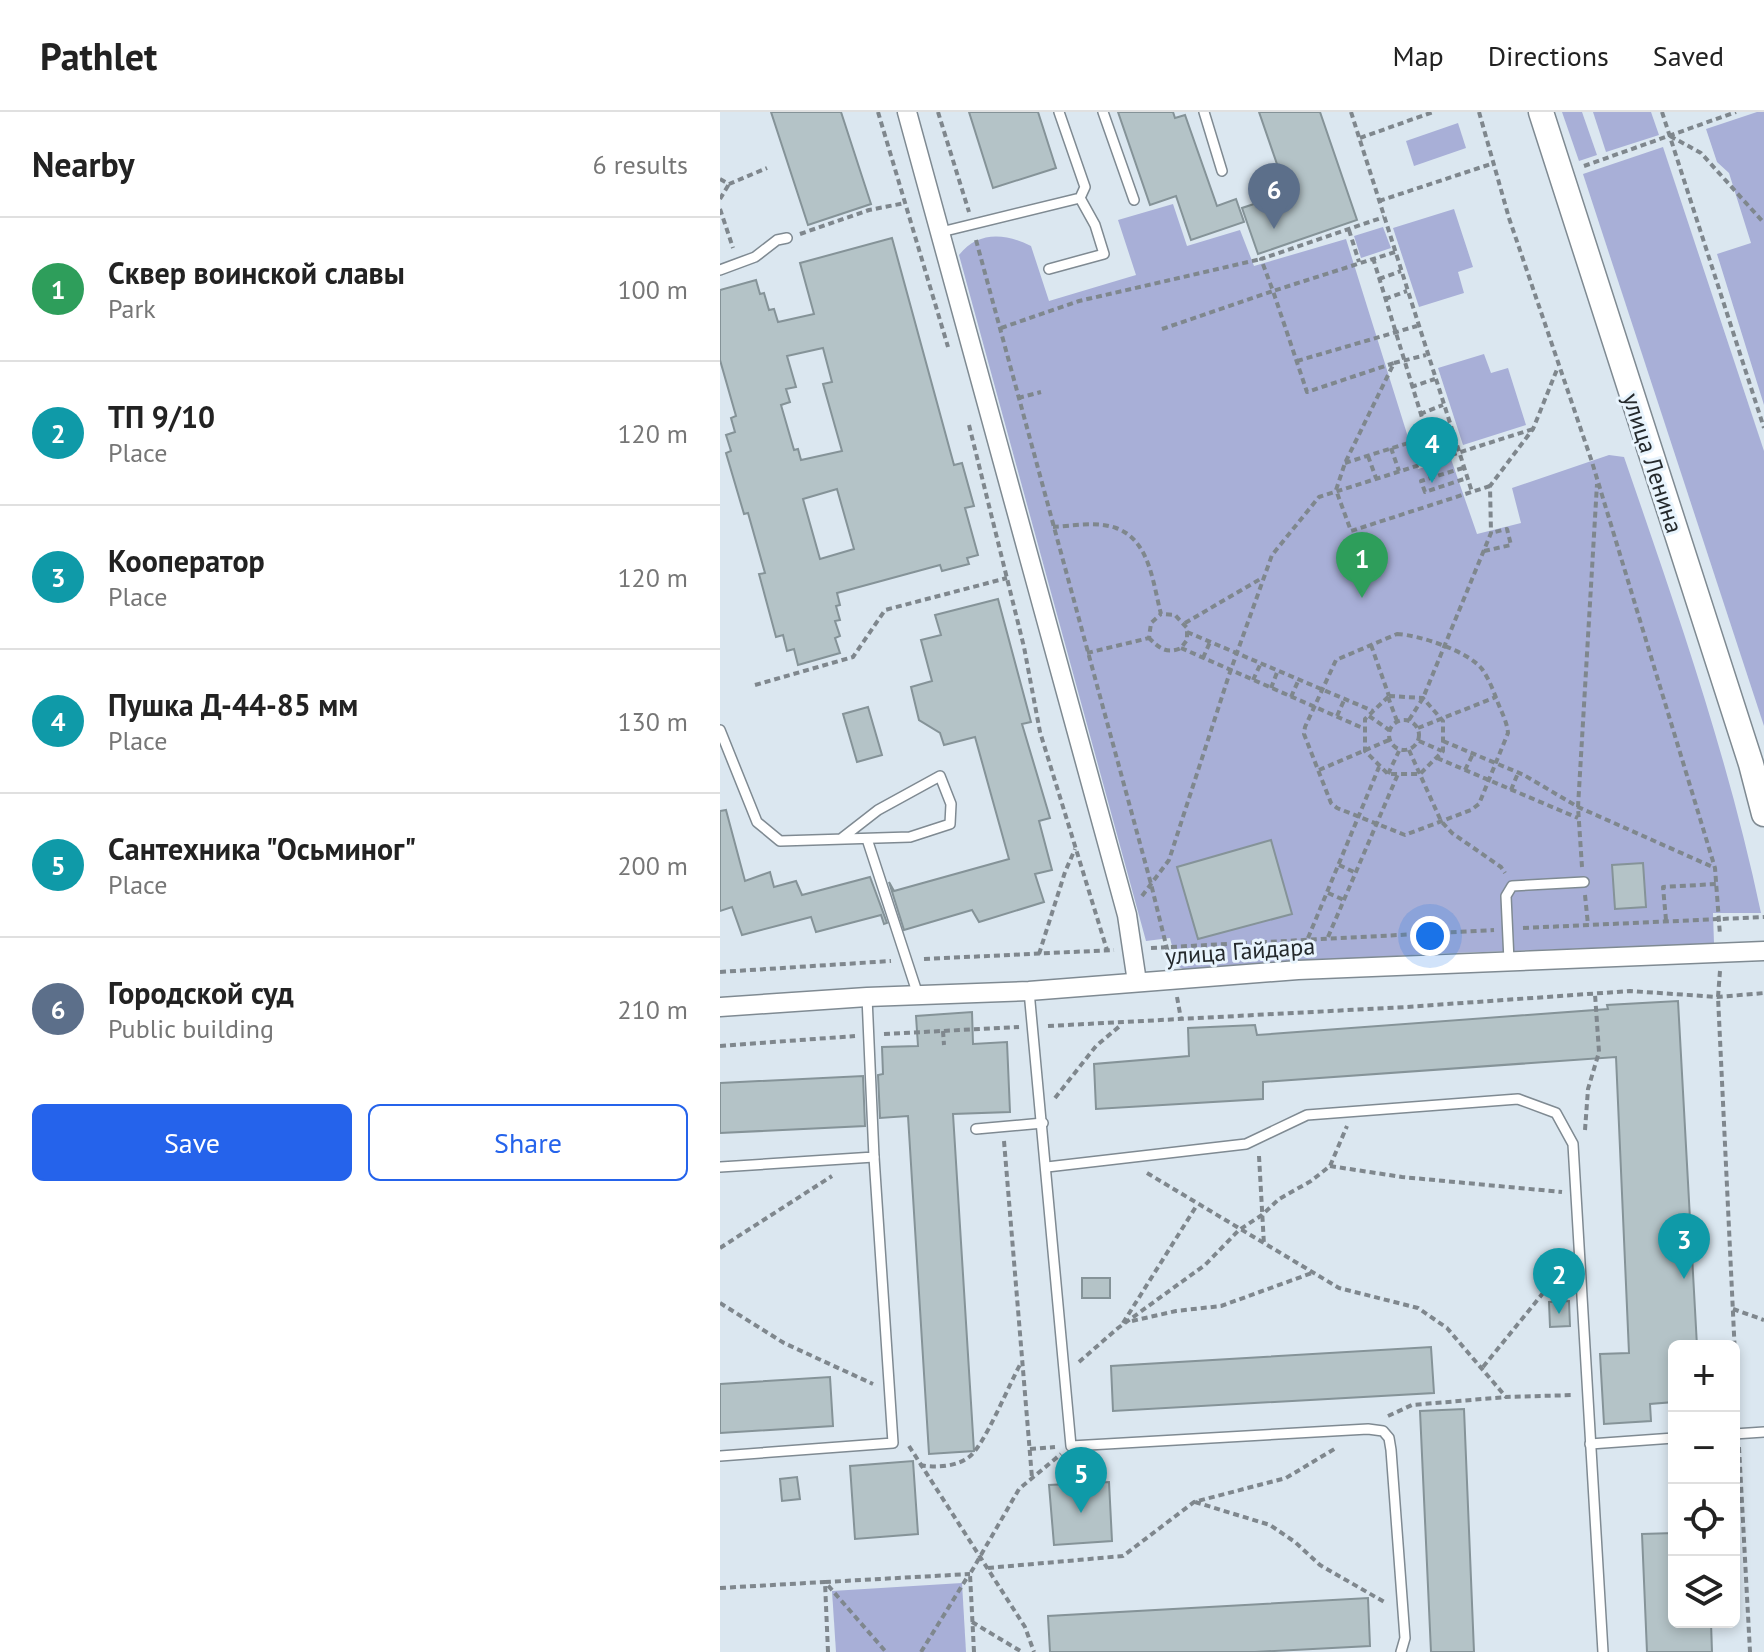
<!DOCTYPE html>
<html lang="en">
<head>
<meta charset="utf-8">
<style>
	:root { --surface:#fff; --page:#f2f2f2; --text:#222; --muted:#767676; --line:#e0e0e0; --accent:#2563eb }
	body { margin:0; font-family:"PT Sans",sans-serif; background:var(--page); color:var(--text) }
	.controls { position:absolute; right:24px; bottom:24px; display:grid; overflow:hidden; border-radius:12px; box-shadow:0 4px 12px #0003 }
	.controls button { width:72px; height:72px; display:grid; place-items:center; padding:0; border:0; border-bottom:2px solid var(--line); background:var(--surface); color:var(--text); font:40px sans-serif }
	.you { position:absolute; left:710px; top:824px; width:28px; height:28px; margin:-20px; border:6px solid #fff; border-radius:50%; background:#1a73e8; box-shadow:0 0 0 12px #1a73e833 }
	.badge { display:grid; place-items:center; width:52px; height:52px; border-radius:50%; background:var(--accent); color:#fff; font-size:26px; font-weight:700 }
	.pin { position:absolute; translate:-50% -66px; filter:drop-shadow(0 2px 4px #0008) }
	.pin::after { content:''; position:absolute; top:42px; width:28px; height:24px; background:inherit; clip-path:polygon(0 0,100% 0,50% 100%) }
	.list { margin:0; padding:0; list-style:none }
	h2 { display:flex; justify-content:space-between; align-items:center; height:104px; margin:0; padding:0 32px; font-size:34px }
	h2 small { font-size:26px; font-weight:400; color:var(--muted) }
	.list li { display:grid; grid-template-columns:52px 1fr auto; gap:24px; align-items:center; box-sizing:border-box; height:144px; padding:0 32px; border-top:2px solid var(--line) }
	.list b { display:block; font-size:30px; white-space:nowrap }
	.list p { margin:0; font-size:26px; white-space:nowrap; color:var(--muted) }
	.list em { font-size:26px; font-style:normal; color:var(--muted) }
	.actions { display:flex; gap:16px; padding:24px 32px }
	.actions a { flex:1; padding:18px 0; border:2px solid var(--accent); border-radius:12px; text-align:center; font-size:28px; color:var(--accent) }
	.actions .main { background:var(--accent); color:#fff }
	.icon { flex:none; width:44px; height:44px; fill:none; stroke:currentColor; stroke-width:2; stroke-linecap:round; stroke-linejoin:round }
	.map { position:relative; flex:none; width:1044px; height:1540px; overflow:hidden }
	header { display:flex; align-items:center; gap:48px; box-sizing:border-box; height:112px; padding:0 40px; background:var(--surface); border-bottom:2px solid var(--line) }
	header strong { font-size:38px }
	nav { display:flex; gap:44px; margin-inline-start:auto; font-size:28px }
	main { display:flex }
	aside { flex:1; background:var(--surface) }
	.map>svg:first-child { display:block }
	.green { fill:#a8afd7 }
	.building { fill:#b4c3c7; stroke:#859398; stroke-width:2; fill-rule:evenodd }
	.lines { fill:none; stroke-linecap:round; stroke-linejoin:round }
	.lane-casing { stroke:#7f8a92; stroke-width:12 }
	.street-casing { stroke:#7f8a92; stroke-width:21 }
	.secondary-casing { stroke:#7f8a92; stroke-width:27 }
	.path { stroke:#7f878d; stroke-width:4; stroke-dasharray:6 4; stroke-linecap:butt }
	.lane { stroke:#fff; stroke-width:9 }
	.street { stroke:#fff; stroke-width:18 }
	.secondary { stroke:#fff; stroke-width:24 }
	.labels { text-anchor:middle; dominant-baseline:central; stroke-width:6; stroke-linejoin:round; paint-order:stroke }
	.street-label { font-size:24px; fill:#24292c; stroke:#e8f4fd }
</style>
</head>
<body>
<header>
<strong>Pathlet</strong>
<nav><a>Map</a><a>Directions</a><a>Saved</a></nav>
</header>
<main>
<aside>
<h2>Nearby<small>6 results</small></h2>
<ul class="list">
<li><span class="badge" style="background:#2e9e5b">1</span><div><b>Сквер воинской славы</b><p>Park</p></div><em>100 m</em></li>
<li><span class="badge" style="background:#0f9aa8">2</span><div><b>ТП 9/10</b><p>Place</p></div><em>120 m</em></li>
<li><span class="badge" style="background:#0f9aa8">3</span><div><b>Кооператор</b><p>Place</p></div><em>120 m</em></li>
<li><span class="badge" style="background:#0f9aa8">4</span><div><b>Пушка Д-44-85 мм</b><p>Place</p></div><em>130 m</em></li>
<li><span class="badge" style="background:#0f9aa8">5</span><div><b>Сантехника &quot;Осьминог&quot;</b><p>Place</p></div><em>200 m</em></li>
<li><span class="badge" style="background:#5c6f8a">6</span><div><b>Городской суд</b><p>Public building</p></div><em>210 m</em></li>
</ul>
<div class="actions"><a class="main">Save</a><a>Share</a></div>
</aside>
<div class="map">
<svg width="1044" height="1540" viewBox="0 0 1044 1540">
	<rect width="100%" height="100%" fill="#dbe7f0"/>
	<g class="green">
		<polygon points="842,0 862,0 877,43 859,49"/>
		<polygon points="873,0 931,0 939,23 886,40"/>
		<polygon points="1037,0 1044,0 1044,293 997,142 1031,131 1009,61 997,50 986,17"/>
		<polygon points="738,11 746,36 694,54 686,29"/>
		<polygon points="943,35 1044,339 1044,614 863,62"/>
		<path d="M453,92L467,134L520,118L534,154L626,127L698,357L731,347L757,422L801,411L792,376L889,343L904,345C956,496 1008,644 1041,801H993L994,832L706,842L467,859L457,854L450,826L426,829L239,143C258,119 285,121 311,134L329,189L416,163L398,108Z"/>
		<polygon points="734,97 753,155 738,160 744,181 699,195 673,116"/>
		<polygon points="663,115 671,136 641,146 634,124"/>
		<polygon points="764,242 771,261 788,256 806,313 743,333 718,256"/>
		<polygon points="242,1471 246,1540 116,1540 112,1479"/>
	</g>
	<g class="building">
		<polygon points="51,0 121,0 151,92 88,113"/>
		<polygon points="249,0 318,0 336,56 273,76"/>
		<polygon points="398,0 453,0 455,6 465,3 497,94 516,87 524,110 471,128 456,84 430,93"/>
		<polygon points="539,0 600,0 637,108 538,142 522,96 567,81"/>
		<path d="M172,126L234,353L242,351L254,394L245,396L258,443L247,446L249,452L222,459L220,453L117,481L120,493L116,494L120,508L115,509L120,524L115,526L120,541L78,553L74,537L67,539L63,523L56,525L39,462L45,461L28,401L24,402L6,341L11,339L6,323L15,320L11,306L16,304L0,248V178L36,168L40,182L44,181L49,198L54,197L58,210L94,202L80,151ZM103,236L112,270L103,272L122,339L81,348L78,337L74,338L61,293L70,290L66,277L76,275L67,244ZM117,377L134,437L100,447L83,387Z"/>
		<polygon points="278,487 311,610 302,612 330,706 319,709 332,758 315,762 324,790 259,810 252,798 184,818 169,770 174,779 289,747 255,625 224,633 220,621 199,608 191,575 212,569 201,528 221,523 215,503"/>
		<polygon points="148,595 162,643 137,650 123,602"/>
		<polygon points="6,698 25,769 50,760 54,775 76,769 82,783 150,765 167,811 164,812 161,803 96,820 91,805 22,823 12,795 0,799 0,699"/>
		<polygon points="551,728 572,802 478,827 457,755"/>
		<polygon points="923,751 926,795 895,797 892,753"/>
		<polygon points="958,889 977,1234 954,1234 954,1290 930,1292 931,1309 884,1312 880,1242 909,1241 896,945 543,970 543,987 376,997 374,952 469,944 468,916 535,913 537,923 888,897 887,893"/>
		<polygon points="252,900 253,932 287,930 290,1000 233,1002 254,1339 209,1342 188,1004 160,1006 158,963 163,962 162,935 198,934 196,904"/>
		<polygon points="143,964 145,1014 0,1021 0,971"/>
		<rect x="362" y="1166" width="28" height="20"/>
		<polygon points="849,1189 850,1214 830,1215 829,1190"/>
		<polygon points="711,1235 714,1281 393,1299 391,1254"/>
		<polygon points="110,1265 113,1314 0,1321 0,1272"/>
		<polygon points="744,1297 754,1540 711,1540 700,1299"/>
		<polygon points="193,1349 198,1422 135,1427 130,1354"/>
		<polygon points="77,1365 80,1387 62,1389 60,1367"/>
		<polygon points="389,1370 392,1429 334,1433 329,1373"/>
		<polygon points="954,1421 954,1510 991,1510 992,1540 927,1540 922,1422"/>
		<polygon points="648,1486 650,1534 535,1540 330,1540 328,1504"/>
	</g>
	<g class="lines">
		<defs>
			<g id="lane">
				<polyline points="383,0 414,88"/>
				<polyline points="484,0 502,59"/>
				<polyline points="221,120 360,86 365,75 339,0"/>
				<polyline points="329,157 384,142 375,113 360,86"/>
				<polyline points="0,158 35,145 57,128 67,126"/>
				<polyline points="0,618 37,710 60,729 190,725 230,712 231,692 220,664 158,698 122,726"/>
				<polyline points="147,727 198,883"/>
				<polyline points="789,849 786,784 792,774 864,770"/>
				<polyline points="309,879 351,1334 648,1317 663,1319 669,1326 671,1338 685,1526 681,1540"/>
				<polyline points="256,1017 323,1011"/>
				<polyline points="0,1055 154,1045 147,885"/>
				<polyline points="327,1055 526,1032 587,1003 798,987 836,1001 853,1032 883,1540"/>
				<polyline points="1014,1322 1044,1320"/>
				<polyline points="870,1332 954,1326"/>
				<polyline points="0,1344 173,1331 154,1045"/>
			</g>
			<g id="street">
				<polyline points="187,0 407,803 417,870"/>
				<polyline points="0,895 147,885 309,879 578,858 1044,839"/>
			</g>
			<polyline id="secondary" points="821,0 1031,652 1044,702"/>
		</defs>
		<use href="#lane" class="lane-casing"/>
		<use href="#street" class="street-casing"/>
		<use href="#secondary" class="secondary-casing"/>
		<g class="path">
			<polyline points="158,0 228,235"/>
			<polyline points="218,0 249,100"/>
			<polyline points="631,0 752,380"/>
			<polyline points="759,0 789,106 872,350 995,756 1000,823"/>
			<polyline points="942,0 1044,316"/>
			<polyline points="950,24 981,41 1044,111"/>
			<polyline points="640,26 713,0"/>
			<polyline points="864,54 1016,0"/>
			<polyline points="0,67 9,72 47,56"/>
			<polyline points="0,87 9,72"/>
			<polyline points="659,89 774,51"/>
			<polyline points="0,97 13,136"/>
			<polyline points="629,118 639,150"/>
			<polyline points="80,122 149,98 185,91"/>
			<polyline points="256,128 431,772 450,849"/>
			<polyline points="675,140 553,179 587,280 674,251 625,351 616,378 631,419 770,374"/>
			<polyline points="653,146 715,348"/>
			<polyline points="659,167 681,159"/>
			<polyline points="665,187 687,179"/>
			<polyline points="281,216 359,189 541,147"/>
			<polyline points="442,217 553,179 541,147 664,105"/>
			<polyline points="577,249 697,214"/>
			<polyline points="674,251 706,243"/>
			<polyline points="691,275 715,267"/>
			<polyline points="298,286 321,280"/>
			<polyline points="700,302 723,293"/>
			<polyline points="249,313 304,535 320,620 387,838"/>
			<polyline points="671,336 679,359"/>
			<polyline points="648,344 656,366"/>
			<polyline points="625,351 729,318"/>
			<polyline points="705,351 711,366"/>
			<polyline points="743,356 701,369 705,380 747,366"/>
			<path d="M333,415C352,414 377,409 396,416C430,428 433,472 441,502L455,503L467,516V528L461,536C447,542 440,537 429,526"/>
			<polyline points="764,439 791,433 787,417 771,421"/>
			<polyline points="465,511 542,466"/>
			<polyline points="467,520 653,599"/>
			<path d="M677,522C699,523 748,539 762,557C769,567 774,580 778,591C782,601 787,610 788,621L759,692L751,698L685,723L617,696L611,691L584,622L585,615L616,548Z"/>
			<polyline points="651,533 669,584"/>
			<polyline points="461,536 645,617"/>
			<polyline points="367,541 429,526 431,511 441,502"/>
			<polyline points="483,546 490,530"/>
			<polyline points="533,568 541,551"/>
			<polyline points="35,573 133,545 165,498 287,466"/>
			<polyline points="551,576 558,558"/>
			<polygon points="669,584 703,586 723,609 723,639 700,662 668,662 645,639 645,607"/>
			<polyline points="571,585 579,567"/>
			<polyline points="668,585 677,609"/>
			<polyline points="617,604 625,586"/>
			<polyline points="649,604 669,618"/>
			<circle cx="684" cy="623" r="15"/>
			<polyline points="689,608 703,586 771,421 770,374 813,317 838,255"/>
			<polyline points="698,616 776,585"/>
			<polyline points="699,629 722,639"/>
			<polyline points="723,629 804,663 858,695 995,756"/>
			<polyline points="689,638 721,709 732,721 781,755 785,761"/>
			<polyline points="717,646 858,706"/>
			<polyline points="599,658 669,628"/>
			<polyline points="745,658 753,642"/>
			<polyline points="668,662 679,639"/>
			<polyline points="791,678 798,661"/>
			<polyline points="619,753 636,761"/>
			<polyline points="862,755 858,695 877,372"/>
			<polyline points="608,781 624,788"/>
			<polyline points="865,783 868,813"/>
			<polyline points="422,784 449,748 509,563 552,443 599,385 813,317"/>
			<polyline points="946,808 943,775 996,772"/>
			<polyline points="803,816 1044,805"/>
			<polyline points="608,825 678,662"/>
			<polyline points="588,826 659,655"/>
			<polyline points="431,836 774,818"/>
			<polyline points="319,842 345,760 355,737"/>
			<polyline points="204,847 394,838"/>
			<polyline points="1000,859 998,885 1018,1306"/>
			<polyline points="0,860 171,849"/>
			<polyline points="457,885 461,907"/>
			<polyline points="328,914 686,895 910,879 998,885 1044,881"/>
			<polyline points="223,919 224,933"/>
			<polyline points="164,922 299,915"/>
			<polyline points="0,934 135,924"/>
			<polyline points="335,986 376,934 401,913"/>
			<polyline points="865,1018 868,977 879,940 875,882"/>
			<polyline points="284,1029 312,1366"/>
			<polyline points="539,1044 544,1133"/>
			<polyline points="610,1054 682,1065 842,1080"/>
			<polyline points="427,1061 619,1176 698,1196 727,1216 786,1285 854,1283"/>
			<polyline points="0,1136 112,1064"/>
			<polyline points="0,1191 64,1231 153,1272"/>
			<polyline points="1013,1197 1044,1208"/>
			<polyline points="412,1209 456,1199 501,1194 592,1161"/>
			<polyline points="403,1211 477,1093"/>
			<polyline points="359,1250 398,1216 485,1153 519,1118 542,1103 559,1087 591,1069 610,1054 627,1014"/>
			<polyline points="763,1255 845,1154"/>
			<polyline points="668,1304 692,1293 786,1285"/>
			<polyline points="189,1334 305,1515 314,1540"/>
			<polyline points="1019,1335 1030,1540"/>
			<polyline points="310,1337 335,1335"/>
			<path d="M200,1353C215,1356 236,1355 249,1345C265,1333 289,1272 301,1251"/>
			<polyline points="475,1390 550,1413 575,1430 600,1453 666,1491"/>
			<polyline points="268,1456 403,1444 474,1390 566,1366 616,1336"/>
			<polyline points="0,1476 105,1470 166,1540"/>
			<polyline points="252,1510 302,1540"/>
			<polyline points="108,1540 105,1470 250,1462"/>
			<polyline points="201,1540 248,1464"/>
			<polyline points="254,1540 250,1462 299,1377 341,1342"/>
		</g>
		<use href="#lane" class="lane"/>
		<use href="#street" class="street"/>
		<use href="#secondary" class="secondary"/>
	</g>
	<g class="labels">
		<g class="street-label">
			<text transform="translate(933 351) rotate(72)">улица Ленина</text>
			<text transform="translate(520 839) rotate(-4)">улица Гайдара</text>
		</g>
	</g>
</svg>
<div class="controls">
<button>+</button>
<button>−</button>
<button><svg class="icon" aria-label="locate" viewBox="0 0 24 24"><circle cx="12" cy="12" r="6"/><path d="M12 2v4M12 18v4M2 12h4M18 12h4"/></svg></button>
<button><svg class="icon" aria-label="layers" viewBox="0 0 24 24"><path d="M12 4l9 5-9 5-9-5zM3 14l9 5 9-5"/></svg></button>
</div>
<div class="you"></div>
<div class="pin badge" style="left:642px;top:486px;background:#2e9e5b">1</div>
<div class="pin badge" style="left:839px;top:1202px;background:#0f9aa8">2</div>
<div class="pin badge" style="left:964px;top:1167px;background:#0f9aa8">3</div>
<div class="pin badge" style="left:712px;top:371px;background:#0f9aa8">4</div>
<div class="pin badge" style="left:361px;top:1401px;background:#0f9aa8">5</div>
<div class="pin badge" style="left:554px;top:117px;background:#5c6f8a">6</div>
</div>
</main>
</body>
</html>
